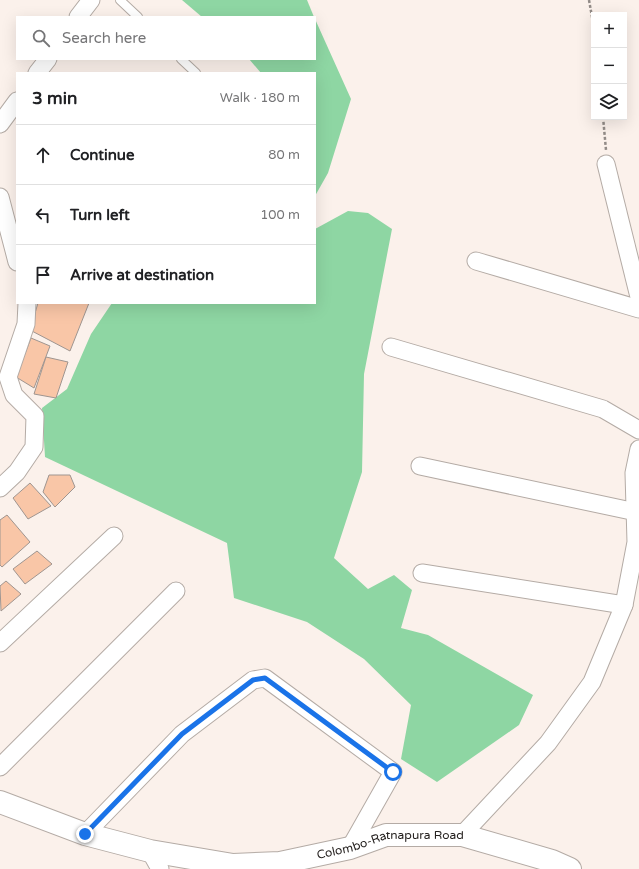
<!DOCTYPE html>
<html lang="en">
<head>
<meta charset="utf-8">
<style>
	:root { --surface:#fff; --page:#f2f2f2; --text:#202124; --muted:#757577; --line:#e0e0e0 }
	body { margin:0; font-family:"Varela Round",sans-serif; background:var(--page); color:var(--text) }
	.controls { position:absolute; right:12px; top:12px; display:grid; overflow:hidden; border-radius:0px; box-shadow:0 4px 16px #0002 }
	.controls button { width:36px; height:36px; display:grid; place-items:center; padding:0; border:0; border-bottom:1px solid var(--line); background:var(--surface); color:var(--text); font:20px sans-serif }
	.stop { position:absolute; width:12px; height:12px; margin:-9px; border:3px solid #1a73e8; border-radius:50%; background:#fff }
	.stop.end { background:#1a73e8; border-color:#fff; box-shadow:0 1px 4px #0008 }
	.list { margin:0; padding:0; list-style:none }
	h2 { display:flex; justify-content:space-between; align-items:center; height:52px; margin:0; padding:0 16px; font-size:17px }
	h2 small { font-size:13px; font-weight:400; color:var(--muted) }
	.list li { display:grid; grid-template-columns:26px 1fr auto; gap:12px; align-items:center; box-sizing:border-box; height:60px; padding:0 16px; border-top:1px solid var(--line) }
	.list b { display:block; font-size:15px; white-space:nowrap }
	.list em { font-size:13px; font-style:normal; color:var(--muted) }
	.icon { flex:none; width:22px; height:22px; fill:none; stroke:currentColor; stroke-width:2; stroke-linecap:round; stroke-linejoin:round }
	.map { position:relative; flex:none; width:639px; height:869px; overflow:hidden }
	.search { position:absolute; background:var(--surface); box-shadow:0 4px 16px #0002; left:16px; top:16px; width:300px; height:44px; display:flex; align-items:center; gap:10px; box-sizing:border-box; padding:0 14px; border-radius:0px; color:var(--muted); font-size:15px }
	.panel { position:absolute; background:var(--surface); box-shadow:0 4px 16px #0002; left:16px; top:72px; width:300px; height:232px; border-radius:0px }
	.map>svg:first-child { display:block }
	.green { fill:#8ed6a3 }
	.building { fill:#f9c6a7; stroke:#9f9590 }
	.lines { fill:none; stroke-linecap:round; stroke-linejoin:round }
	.lane-casing { stroke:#b4aba5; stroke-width:10 }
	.street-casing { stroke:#b4aba5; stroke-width:19 }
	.highway-casing { stroke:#b4aba5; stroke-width:24 }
	.path { stroke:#928b87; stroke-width:2.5; stroke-dasharray:3 2; stroke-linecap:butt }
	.lane { stroke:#fff; stroke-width:8 }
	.street { stroke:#fff; stroke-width:17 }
	.highway { stroke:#fff; stroke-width:22 }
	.route { stroke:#1a73e8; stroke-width:5 }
	.labels { text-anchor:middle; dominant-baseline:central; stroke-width:3; stroke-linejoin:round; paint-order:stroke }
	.street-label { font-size:12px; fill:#262220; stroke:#fff }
</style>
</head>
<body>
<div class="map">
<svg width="639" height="869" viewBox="0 0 639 869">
	<rect width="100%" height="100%" fill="#fbf1eb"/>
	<g class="green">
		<polygon points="182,0 307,0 314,17 202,17"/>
		<polygon points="315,19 351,99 328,173 315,196 315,73 261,73 249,59 315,59"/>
		<polygon points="348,211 368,213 392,229 364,374 362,472 334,558 368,589 394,575 412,590 401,628 428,635 533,695 519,725 437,782 401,759 411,705 364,659 307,622 234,598 227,543 45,457 42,408 67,389 91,334 112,303 315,303 315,229"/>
	</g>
	<g class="building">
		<polygon points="38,303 89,303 70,351 30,330"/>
		<polygon points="31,338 50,346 34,388 16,377"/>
		<polygon points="46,357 68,362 56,398 34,394"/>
		<polygon points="49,475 70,475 75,487 55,507 43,492"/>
		<polygon points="30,483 51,506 28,519 13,498"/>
		<polygon points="7,515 30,542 2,567 0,565 0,520"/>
		<polygon points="37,551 52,564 25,584 13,569"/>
		<polygon points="6,581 21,594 1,611 0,586"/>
	</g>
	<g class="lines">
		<defs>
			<g id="lane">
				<polyline points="120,0 138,17"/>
				<polyline points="181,59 196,73"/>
			</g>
			<g id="street">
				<polyline points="78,17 91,0"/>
				<polyline points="37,73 48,59"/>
				<polyline points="0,124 17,101"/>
				<polyline points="606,164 639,297"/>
				<polyline points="0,197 17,262"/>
				<polyline points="476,261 639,309"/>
				<polyline points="391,347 603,409 639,430"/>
				<polyline points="420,466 636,512"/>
				<polyline points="0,488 17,472 34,447 35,416 14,395 8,377 26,324 27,303"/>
				<polyline points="422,573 624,605"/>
				<polyline points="0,643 114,536"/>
				<polyline points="0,767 176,591"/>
				<polyline points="85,834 182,734 253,680 265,678 393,772 350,848"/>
				<polyline points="462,835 548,743 592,682 624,605 636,542 634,473 639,449"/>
				<polyline points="150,851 160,869"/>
			</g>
			<g id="highway">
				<path id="s1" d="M0,802L85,834L150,851L233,865L280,863L350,848L386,835H462L552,861L570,869"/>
			</g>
		</defs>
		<use href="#lane" class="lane-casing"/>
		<use href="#street" class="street-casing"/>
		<use href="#highway" class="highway-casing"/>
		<g class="path">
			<polyline points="589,0 594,28"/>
			<polyline points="603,117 606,150"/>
		</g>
		<use href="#lane" class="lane"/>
		<use href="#street" class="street"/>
		<use href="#highway" class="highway"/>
	</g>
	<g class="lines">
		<polyline class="route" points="85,834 182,734 253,680 265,678 393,772"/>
	</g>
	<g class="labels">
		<g class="street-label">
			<text stroke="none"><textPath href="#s1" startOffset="402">Colombo-Ratnapura Road</textPath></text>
		</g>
	</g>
</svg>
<div class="controls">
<button>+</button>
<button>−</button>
<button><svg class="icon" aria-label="layers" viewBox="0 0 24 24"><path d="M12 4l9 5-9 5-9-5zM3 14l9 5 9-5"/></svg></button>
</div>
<div class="stop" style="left:393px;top:772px"></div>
<div class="stop end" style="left:85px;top:834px"></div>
<div class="search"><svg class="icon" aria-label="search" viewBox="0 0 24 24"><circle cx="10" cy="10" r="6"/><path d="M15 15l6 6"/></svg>Search here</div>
<section class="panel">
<h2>3 min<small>Walk · 180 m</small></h2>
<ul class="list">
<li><svg class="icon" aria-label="ahead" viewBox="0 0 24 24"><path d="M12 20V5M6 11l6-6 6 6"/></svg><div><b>Continue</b></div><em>80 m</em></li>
<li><svg class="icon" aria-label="left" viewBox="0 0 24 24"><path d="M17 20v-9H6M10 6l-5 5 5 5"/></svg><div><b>Turn left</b></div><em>100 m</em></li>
<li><svg class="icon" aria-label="arrive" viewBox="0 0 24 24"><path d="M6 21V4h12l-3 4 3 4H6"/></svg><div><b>Arrive at destination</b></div></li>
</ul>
</section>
</div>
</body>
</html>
